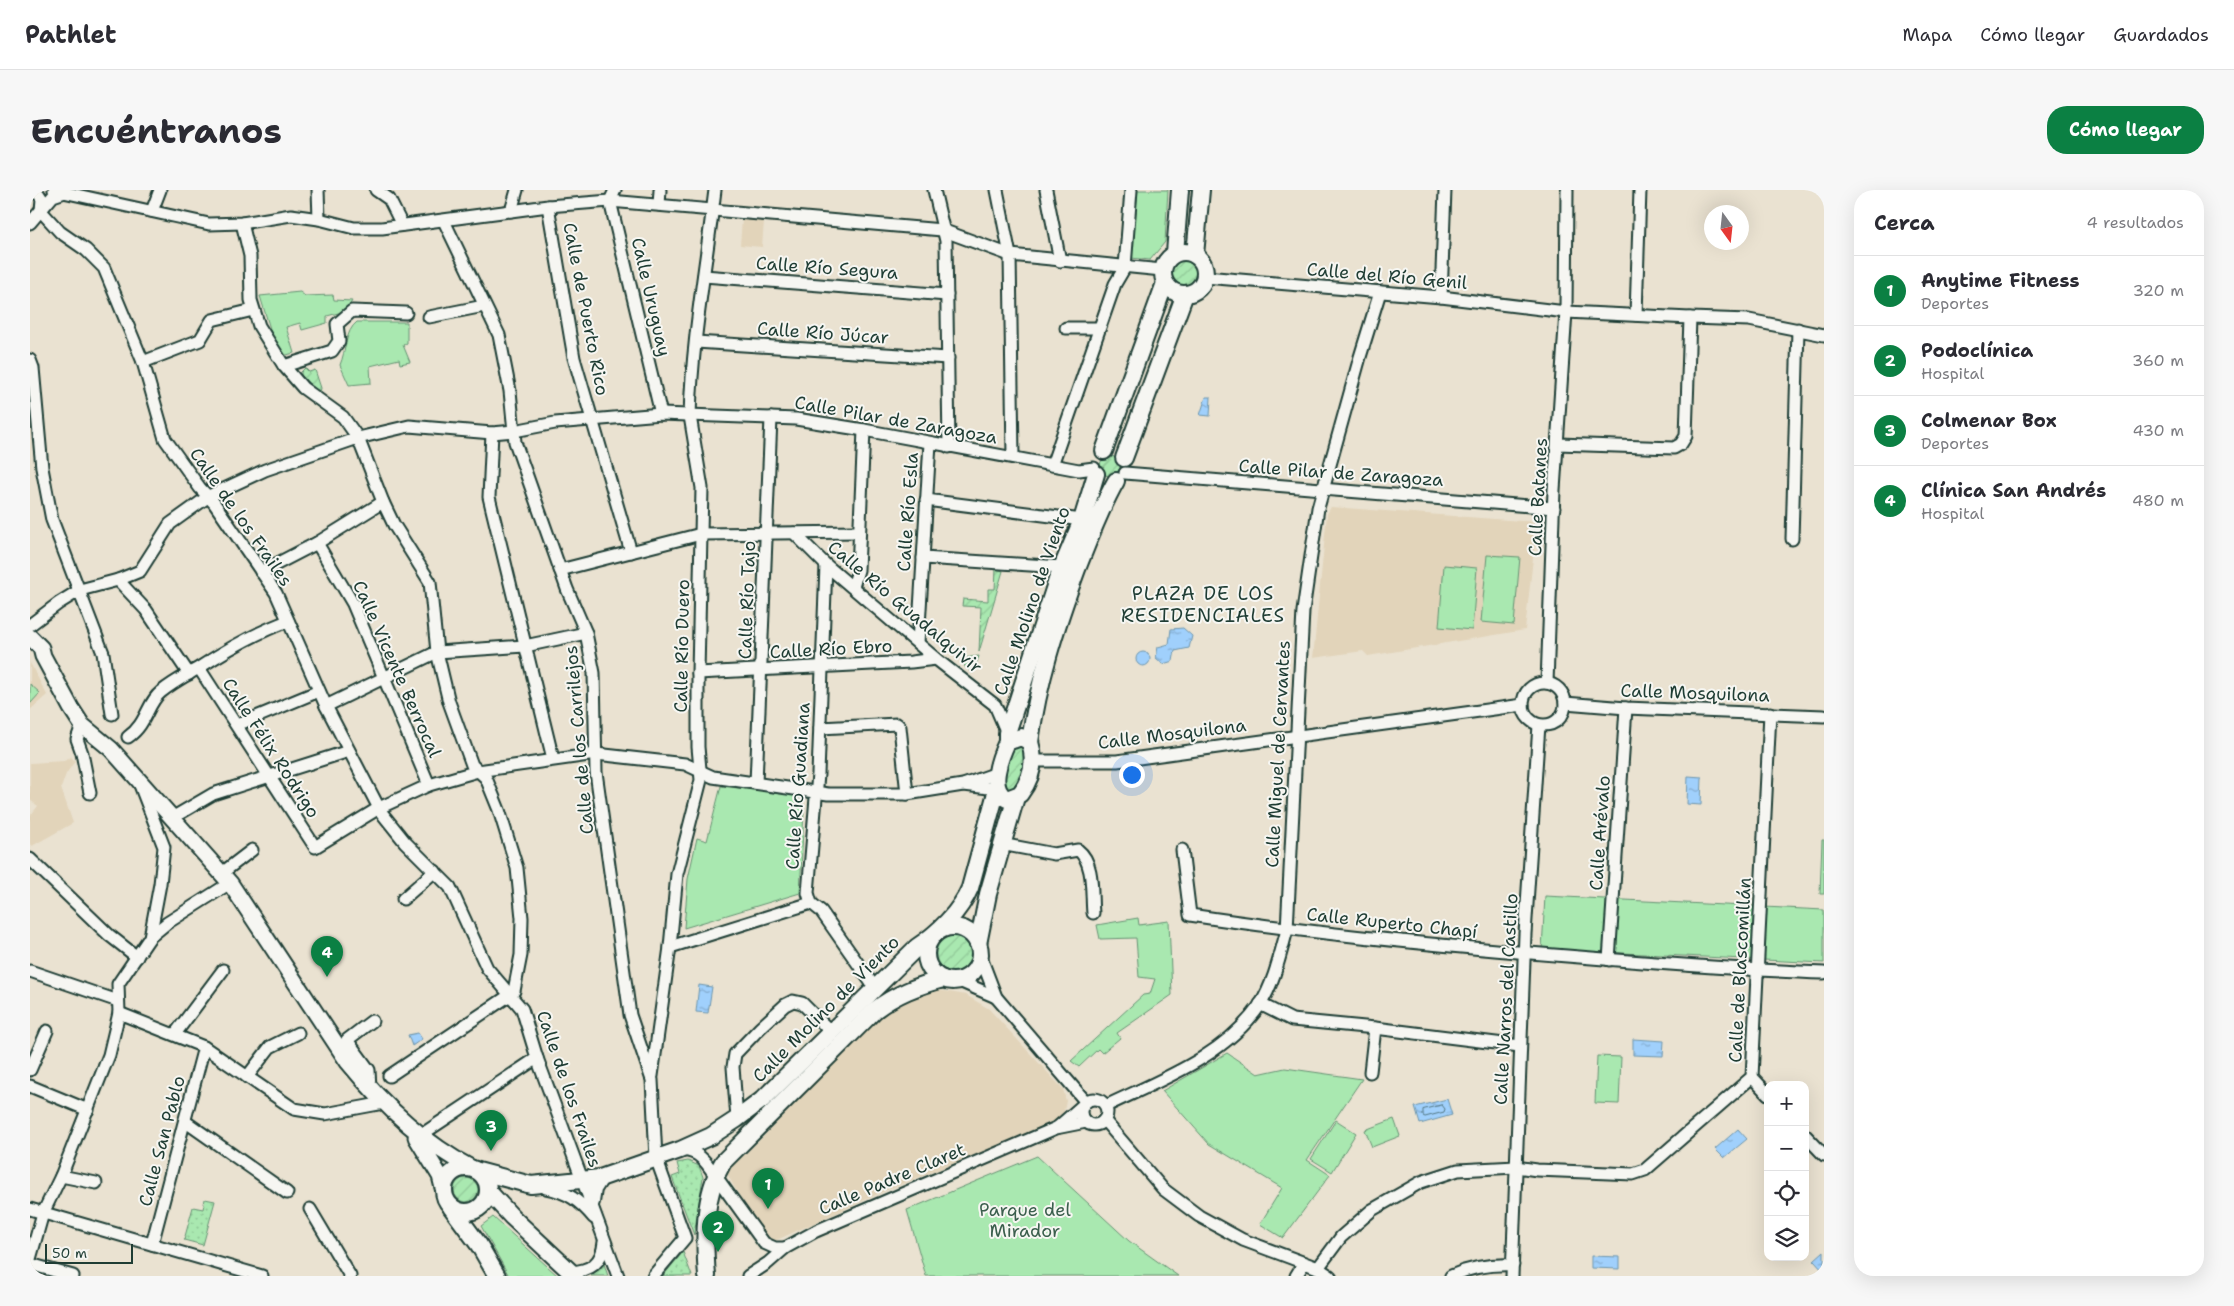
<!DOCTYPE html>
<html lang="es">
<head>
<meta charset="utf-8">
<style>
	:root { --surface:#fff; --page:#f7f7f7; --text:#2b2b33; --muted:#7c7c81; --line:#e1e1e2; --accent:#0b8043 }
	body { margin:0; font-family:"Shantell Sans",sans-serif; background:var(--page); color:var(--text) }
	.controls { position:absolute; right:15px; bottom:15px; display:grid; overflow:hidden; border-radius:10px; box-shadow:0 5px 20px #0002 }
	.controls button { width:45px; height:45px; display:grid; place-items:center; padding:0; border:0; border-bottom:1px solid var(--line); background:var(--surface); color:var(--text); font:25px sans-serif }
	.compass { position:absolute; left:1674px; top:15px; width:45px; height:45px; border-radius:50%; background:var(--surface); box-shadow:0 5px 20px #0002; rotate:165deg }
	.scale { position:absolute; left:15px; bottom:12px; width:88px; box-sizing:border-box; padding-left:5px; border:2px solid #1f3d34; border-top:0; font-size:14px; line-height:18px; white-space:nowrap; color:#1f3d34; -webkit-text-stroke:4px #f6f6f2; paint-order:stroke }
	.you { position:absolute; left:1101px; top:584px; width:18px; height:18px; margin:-12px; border:4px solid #fff; border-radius:50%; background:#1a73e8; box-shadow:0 0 0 8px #1a73e833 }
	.badge { display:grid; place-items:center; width:32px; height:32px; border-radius:50%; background:var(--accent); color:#fff; font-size:16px; font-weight:700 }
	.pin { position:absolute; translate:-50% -41px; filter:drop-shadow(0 1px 2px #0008) }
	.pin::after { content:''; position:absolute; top:26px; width:18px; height:15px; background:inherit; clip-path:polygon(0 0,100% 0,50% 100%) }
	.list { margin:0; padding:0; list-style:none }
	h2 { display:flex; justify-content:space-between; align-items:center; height:65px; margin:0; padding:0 20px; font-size:21px }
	h2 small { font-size:16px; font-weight:400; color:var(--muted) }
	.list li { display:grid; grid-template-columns:32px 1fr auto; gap:15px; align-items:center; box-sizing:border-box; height:70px; padding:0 20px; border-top:1px solid var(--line) }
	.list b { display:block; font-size:19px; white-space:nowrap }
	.list p { margin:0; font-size:16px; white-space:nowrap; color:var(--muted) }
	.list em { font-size:16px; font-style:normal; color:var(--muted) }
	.icon { flex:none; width:28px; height:28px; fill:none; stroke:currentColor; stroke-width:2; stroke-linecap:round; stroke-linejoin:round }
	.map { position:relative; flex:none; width:1794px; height:1086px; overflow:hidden; border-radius:20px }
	header { display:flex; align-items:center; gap:30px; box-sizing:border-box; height:70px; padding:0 25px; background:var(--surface); border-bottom:1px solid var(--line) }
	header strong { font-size:24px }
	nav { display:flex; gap:28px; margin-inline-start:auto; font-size:18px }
	.intro { display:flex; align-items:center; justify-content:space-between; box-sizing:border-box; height:120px; padding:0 30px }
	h1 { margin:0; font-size:35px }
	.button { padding:12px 22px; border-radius:20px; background:var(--accent); color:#fff; font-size:18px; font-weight:700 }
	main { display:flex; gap:30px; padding:0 30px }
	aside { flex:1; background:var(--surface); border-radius:20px; box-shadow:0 5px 20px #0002 }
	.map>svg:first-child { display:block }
	.built { fill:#e2d4ba }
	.grass { fill:url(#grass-dots); stroke:#649272 }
	.park { fill:#a9e8b0; stroke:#649272 }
	.garden { fill:url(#garden-furrows); stroke:#649272 }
	.water { fill:url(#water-ripples); stroke:#6c95ac }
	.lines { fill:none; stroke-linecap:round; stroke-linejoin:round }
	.shore { stroke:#537884; stroke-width:1 }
	.minor-casing { stroke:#1f3d34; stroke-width:15 }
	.tertiary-casing { stroke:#1f3d34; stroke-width:19 }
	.secondary-casing { stroke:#1f3d34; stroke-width:20 }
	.minor { stroke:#f6f6f2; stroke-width:11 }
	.tertiary { stroke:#f6f6f2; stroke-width:15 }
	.secondary { stroke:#f6f6f2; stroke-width:16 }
	.labels { text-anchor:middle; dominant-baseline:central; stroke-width:4; stroke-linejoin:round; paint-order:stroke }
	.street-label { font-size:18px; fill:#1f3d34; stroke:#f6f6f2 }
	.park-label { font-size:18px; fill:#3b5f4d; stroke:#f6f6f2 }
	.neighbourhood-label { font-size:19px; letter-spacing:1px; fill:#1f3d34; stroke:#f6f6f2 }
</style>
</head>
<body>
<header>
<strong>Pathlet</strong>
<nav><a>Mapa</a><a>Cómo llegar</a><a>Guardados</a></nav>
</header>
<div class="intro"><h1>Encuéntranos</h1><a class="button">Cómo llegar</a></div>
<main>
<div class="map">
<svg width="1794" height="1086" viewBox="0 0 1794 1086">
	<defs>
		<pattern id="grass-dots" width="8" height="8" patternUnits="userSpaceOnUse" patternTransform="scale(1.25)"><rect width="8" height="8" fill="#a9e8b0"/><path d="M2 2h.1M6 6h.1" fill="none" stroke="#91c898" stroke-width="1.8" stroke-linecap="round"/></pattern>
		<pattern id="garden-furrows" width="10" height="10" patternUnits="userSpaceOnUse" patternTransform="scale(1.25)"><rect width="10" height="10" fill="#a9e8b0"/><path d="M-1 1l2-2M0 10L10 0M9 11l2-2" fill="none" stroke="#91c898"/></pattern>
		<pattern id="water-ripples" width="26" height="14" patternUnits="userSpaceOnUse" patternTransform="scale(1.25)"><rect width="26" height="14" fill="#a0d0fc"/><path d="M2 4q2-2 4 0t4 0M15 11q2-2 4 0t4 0" fill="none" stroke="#82aacd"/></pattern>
	</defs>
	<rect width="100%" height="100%" fill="#eae2d1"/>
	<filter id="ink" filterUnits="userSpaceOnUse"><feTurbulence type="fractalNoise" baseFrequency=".02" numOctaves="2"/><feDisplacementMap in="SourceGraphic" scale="10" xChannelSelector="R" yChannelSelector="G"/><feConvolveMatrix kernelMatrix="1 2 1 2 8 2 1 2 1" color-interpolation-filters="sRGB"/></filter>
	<g filter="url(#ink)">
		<g class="built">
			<polygon points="712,29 734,31 732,57 710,55"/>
			<polygon points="1301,317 1507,332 1495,440 1338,466 1333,461 1283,468 1297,324"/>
			<polygon points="0,473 17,505 0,520"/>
			<polygon points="41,567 45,571 36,584 31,598 43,633 2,656 0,654 0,626 8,616 0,610 0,573 34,571"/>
			<polygon points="903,799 936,805 959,819 1033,899 1036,911 1034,921 1029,929 1018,936 857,1000 740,1053 715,1016 696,982 733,947 857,818"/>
		</g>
		<g class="grass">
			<polygon points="658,971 669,976 673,987 664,1045 642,987 650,984 647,973"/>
			<polygon points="175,1009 185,1011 173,1055 154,1050 163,1017 173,1019"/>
			<polygon points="653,1062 662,1086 633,1086"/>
		</g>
		<g class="park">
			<polygon points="1108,0 1138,0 1135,52 1120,70 1101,68"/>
			<polygon points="270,102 275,106 303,105 304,110 322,111 316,121 297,126 297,133 272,140 270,133 256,137 264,163 253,166 244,152 230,106"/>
			<path d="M327,132H377V153L373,155L380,172L370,174L369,169L340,176L341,193L319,195L310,175C316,161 315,141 327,132Z"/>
			<polygon points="1457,365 1490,367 1484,435 1451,432"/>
			<polygon points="1414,375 1447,378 1442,440 1409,437"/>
			<polygon points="0,494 10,503 0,514"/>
			<path d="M691,596L761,604C769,608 772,612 774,620L770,703L654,738L658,689L667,648L677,651Z"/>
			<polygon points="1792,650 1794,650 1794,704 1790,704"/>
			<polygon points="1515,706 1794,720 1794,773 1512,759"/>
			<polygon points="1108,728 1109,735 1139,731 1142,805 1087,843 1090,848 1072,863 1068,859 1049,877 1041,871 1113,805 1120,804 1125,789 1109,787 1106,748 1070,749 1067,735"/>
			<polygon points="1197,863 1228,884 1255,878 1332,889 1277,970 1300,985 1253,1048 1230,1034 1252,998 1179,954 1132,901"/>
			<polygon points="1567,866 1591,867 1589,914 1565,913"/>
			<polygon points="1364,929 1370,946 1342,957 1335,940"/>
			<polygon points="1306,930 1326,943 1302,982 1281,969"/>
			<polygon points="1007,966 1099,1051 1148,1086 896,1086 877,1020"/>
			<polygon points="463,1027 528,1086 479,1086 451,1036"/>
		</g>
		<g class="garden">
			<circle cx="1153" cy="83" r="14"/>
			<polygon points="275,178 279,182 285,180 291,198 290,203 271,186 271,182"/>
			<circle cx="1080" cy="276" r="10"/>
			<polygon points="966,379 973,381 949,462 951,417 932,416 933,409 958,411 958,399 965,399"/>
			<polygon points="949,466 943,483 935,477 933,468"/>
			<path d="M985,556L992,557C1000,569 992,584 987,597L979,600L973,594L979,564Z"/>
			<circle cx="924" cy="764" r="18"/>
			<circle cx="436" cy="1000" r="12"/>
			<polygon points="574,1074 578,1086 561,1086"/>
		</g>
		<g class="water">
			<polygon points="1176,207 1181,207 1180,226 1170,225"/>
			<polygon points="1153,438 1162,446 1159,458 1145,461 1143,471 1133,474 1126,468 1128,457 1139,454 1141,439"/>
			<circle cx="1113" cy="469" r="7"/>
			<polygon points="1658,586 1672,587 1671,615 1657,614"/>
			<polygon points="669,795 682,797 678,823 666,822"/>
			<polygon points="388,843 392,849 382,856 378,845"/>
			<polygon points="1603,849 1634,851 1633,866 1603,865"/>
			<polygon points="1417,909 1422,925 1390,934 1385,917"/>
			<polygon points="1708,939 1717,949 1694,968 1685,959"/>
			<polygon points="1794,1061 1794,1079 1793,1080 1784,1070"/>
			<polygon points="1561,1066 1590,1067 1590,1079 1561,1078"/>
		</g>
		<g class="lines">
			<polygon class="shore" points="1412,915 1415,919 1414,922 1395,927 1393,926 1393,920"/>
			<defs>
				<g id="minor">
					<polyline points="6,0 12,9 11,21"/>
					<polyline points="24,0 179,34 212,33 261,25 289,29 324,38 352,38 518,16 580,11 912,40 980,65 1132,80"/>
					<polyline points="288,0 289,29"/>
					<polyline points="346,0 359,9 372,35"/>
					<polyline points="585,0 580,11 631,224"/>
					<polyline points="904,0 916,51 919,257"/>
					<polyline points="967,0 980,65 983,267"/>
					<polyline points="1016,0 1030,71"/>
					<polyline points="629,15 630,0"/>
					<polyline points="518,16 544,168 601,362"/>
					<polyline points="11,21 30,42 56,60 74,78 113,172 135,249 170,298 184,313 246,403 296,516 351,622 375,652 420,697 457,778 492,819 507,868 588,1086"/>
					<polyline points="122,21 130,0"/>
					<polyline points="481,21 487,0"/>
					<polyline points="414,31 469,145 480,201 485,252 537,399 556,443 564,483 566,582 600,825 622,890 626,968 655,1048 623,1086"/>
					<polyline points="0,33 23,6 35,2"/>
					<polyline points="212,33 220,66 221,110 229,136 254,176 273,198 313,227 328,248 353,312 364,335 400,392 407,462 419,512 442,575 456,588 469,620 487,678 492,728 491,765 484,801 480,805 359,886"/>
					<polyline points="674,86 917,105"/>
					<polyline points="1175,87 1411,107 1536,122 1660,128 1656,246 1651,254 1644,258 1528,254"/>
					<polyline points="1411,107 1415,0"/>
					<polyline points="1606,125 1610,0"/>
					<polyline points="399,127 454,116"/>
					<polyline points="1660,128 1719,130 1794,145"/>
					<polyline points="1036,138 1069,138"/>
					<polyline points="666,152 918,168"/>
					<polyline points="0,170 3,178 12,278 22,330 73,463 82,524"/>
					<polyline points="113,172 170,150 182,130 223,120"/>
					<polyline points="254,176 302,161 309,151 307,134 322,121 376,123"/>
					<polyline points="462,243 459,307 523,569"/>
					<polyline points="1022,275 1085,94 1095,77 1101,0"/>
					<polyline points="1095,283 1524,318"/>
					<polyline points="896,310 1052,330"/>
					<polyline points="764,343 796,375 906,469 965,515 977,543"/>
					<polyline points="1762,349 1768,139"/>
					<polyline points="287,353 323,414 399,595"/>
					<polyline points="893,368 1032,377"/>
					<polyline points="796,375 788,584 778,703 781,713 791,721 845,798"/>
					<polyline points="530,380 671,344 829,342"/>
					<polyline points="231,382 287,353 353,312"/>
					<polyline points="88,390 116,420 159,484"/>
					<polyline points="823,397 828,380 834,240"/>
					<polyline points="0,435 29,413 50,400 88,390 110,381 140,334 179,306 235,280 328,248 379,236 462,243 484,241 525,233 631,224 741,228 766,229 834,240 1049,280 1064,278"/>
					<polyline points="888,453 900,253"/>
					<polyline points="169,478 285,657 349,618 399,595 448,581 566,564 655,574 683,587 798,604 877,604 933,595 967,583"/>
					<polyline points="668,483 881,472 906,469"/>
					<polyline points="1517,493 1524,300 1536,122 1537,0"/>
					<circle cx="1514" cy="514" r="21"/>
					<polyline points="1535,513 1596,518 1794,526"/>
					<polyline points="296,516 407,462 495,456 556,443"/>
					<polyline points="52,535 47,549 52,563 60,603"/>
					<polyline points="207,535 289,501"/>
					<polyline points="790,538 867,534 870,537 877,604"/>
					<path d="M98,547C117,534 117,513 131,502C142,493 155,486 167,479C196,460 225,443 258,431"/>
					<polyline points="1003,571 1087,571 1493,515"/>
					<polyline points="726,593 741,228"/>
					<polyline points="110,595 134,657 130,694 120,747"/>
					<polyline points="934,595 967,599"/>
					<polyline points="142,628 183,604 319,561"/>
					<path d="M971,654L1024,664L1048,660C1065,673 1061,704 1063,723"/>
					<path d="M1152,660L1160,725C1285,744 1410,756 1537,766C1622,773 1708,780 1794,783"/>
					<polyline points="0,669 79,745 107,767"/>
					<polyline points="192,683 222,660"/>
					<polyline points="373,709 405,681"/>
					<polyline points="640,757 781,713"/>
					<polyline points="950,765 966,807 1056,912"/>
					<polyline points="1579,770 1596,518"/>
					<polyline points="0,781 88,811"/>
					<polyline points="927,790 966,807"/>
					<polyline points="1230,814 1262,830 1345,838 1490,856"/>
					<polyline points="89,823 174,857 264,919 295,924 354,913"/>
					<polyline points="145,844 193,780"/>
					<polyline points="0,880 17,841"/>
					<polyline points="1340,882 1345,838"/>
					<path d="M622,886L640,757L647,684L671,590L668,557V483L672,298L660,226C662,150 676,75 685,0"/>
					<polyline points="217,887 240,857 268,843"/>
					<polyline points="1722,887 1738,904"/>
					<polyline points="0,896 58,920"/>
					<polyline points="340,898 339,880 317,850 342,831"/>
					<circle cx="1064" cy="922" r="13"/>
					<path d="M1076,916C1130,890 1194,867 1230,815C1244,793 1250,765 1257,740L1273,421L1288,318L1330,167L1350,102"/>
					<polyline points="707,929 703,877 705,864 730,838 755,815 763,811 772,813 801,842"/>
					<polyline points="1074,930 1133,999 1169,1026 1213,1050 1288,1078 1300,1086"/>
					<polyline points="156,932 257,1003"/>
					<polyline points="1028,937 1053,915"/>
					<polyline points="391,945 507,868"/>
					<polyline points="1775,945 1794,965"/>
					<path d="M650,960C663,961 669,964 677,974L734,1053L745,1058H755"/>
					<polyline points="31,986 66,993"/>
					<path d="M516,998C538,1002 550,1011 564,1028"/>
					<polyline points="0,1019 232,1086"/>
					<polyline points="280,1019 320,1086"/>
					<polyline points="122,1054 174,857"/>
					<polyline points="0,1069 13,1023 31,986 79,865 89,823 88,794 120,747 137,733 200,693"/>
					<polyline points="0,1074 43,1086"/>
					<polyline points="1288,1078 1311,1047 1342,1020 1391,992 1428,980 1486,977 1507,980 1603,984 1615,980 1722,887 1740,523"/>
					<path d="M540,1082C561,1081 572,1073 574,1052"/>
					<polyline points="718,1086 738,1073 755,1058 786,1041 1026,938 1056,932"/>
					<polyline points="1266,1086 1274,1073"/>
					<path d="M1421,1086C1441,1077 1461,1074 1483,1075"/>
					<polyline points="1482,1086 1495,744 1509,535"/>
				</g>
				<g id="tertiary">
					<path d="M0,447L11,458L13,466L41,518L52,535L81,559L200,693L318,872C353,915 392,952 441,978"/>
					<polyline points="386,947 410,986 413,998"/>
				</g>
				<g id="secondary">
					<circle cx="1154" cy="83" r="21"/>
					<polyline points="1145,63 1150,0"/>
					<polyline points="1165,65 1171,0"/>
					<polyline points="1074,261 1135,93"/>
					<polyline points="1094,268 1155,104"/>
					<path d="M991,547L1000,552C1006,571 1002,588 990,604L977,609C957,600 970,567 977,552Z"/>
					<polyline points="977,552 977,543 1028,387 1052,330 1066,284"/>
					<path d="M1000,552C1008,492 1026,436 1047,379C1059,349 1070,319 1086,291"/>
					<circle cx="923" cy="764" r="27"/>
					<polyline points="948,754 958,704 986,607"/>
					<circle cx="436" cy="1000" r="22"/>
					<path d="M448,981L501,995L570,988L650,960L681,946L707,929L732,910L887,757C908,743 930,722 940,698L967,599"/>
					<polyline points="458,1001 482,1027 545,1086"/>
					<polyline points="561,1012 563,999 570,988"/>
					<polyline points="421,1017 449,1055 467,1086"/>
					<path d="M677,1086C674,1048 673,1006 693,972L845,820C866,804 887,796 913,789"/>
				</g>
			</defs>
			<use href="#minor" class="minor-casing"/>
			<use href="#tertiary" class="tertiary-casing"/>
			<use href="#secondary" class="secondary-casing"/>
			<use href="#minor" class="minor"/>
			<use href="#tertiary" class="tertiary"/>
			<use href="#secondary" class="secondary"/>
		</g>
	</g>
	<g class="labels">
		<g class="street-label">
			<text transform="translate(797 78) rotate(4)">Calle Río Segura</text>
			<text transform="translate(1357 86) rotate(5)">Calle del Río Genil</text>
			<text transform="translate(621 107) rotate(77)">Calle Uruguay</text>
			<text transform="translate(556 119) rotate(79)">Calle de Puerto Rico</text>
			<text transform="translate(793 143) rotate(4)">Calle Río Júcar</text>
			<text transform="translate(866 230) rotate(10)">Calle Pilar de Zaragoza</text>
			<text transform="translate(1311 283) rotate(4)">Calle Pilar de Zaragoza</text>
			<text transform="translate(1508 307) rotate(-87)">Calle Batanes</text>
			<text transform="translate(878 322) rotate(-86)">Calle Río Esla</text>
			<text transform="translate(211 327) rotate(55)">Calle de los Frailes</text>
			<text transform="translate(717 410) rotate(-88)">Calle Río Tajo</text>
			<text transform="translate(1002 411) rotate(-71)">Calle Molino de Viento</text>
			<text transform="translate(875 417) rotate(40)">Calle Río Guadalquivir</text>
			<text transform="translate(652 456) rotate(-89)">Calle Río Duero</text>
			<text transform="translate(801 459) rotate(-3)">Calle Río Ebro</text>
			<text transform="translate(367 479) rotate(66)">Calle Vicente Berrocal</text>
			<text transform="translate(1665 503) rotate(2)">Calle Mosquilona</text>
			<text transform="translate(1142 544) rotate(-7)">Calle Mosquilona</text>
			<text transform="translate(549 550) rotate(-95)">Calle de los Carrilejos</text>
			<text transform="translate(241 558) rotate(57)">Calle Félix Rodrigo</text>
			<text transform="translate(1248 564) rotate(-87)">Calle Miguel de Cervantes</text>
			<text transform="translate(768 596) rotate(-86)">Calle Río Guadiana</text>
			<text transform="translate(1570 643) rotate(-86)">Calle Arévalo</text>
			<text transform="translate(1362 733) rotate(6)">Calle Ruperto Chapí</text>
			<text transform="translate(1710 780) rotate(-87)">Calle de Blascomillán</text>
			<text transform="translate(1476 809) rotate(-87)">Calle Narros del Castillo</text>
			<text transform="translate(796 819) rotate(-45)">Calle Molino de Viento</text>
			<text transform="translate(539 899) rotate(71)">Calle de los Frailes</text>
			<text transform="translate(132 951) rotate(-75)">Calle San Pablo</text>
			<text transform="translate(862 989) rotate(-23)">Calle Padre Claret</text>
		</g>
		<g class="park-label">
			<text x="995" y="1020">Parque del<tspan x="995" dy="21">Mirador</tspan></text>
		</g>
		<g class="neighbourhood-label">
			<text x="1173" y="403">PLAZA DE LOS<tspan x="1173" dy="22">RESIDENCIALES</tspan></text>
		</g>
	</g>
</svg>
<div class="controls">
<button>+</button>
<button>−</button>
<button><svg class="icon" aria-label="locate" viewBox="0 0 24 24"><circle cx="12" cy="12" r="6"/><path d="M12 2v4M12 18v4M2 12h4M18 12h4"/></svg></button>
<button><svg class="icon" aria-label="layers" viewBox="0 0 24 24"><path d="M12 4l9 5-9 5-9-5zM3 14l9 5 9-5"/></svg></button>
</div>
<svg class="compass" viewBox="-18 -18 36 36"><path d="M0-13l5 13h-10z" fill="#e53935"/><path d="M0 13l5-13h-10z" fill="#7c7c81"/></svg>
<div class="scale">50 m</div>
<div class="you"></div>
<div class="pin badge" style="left:738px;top:1019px">1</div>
<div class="pin badge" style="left:688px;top:1062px">2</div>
<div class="pin badge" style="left:461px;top:961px">3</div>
<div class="pin badge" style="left:297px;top:787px">4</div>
</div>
<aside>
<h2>Cerca<small>4 resultados</small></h2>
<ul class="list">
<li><span class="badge">1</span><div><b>Anytime Fitness</b><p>Deportes</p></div><em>320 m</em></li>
<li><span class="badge">2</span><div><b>Podoclínica</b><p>Hospital</p></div><em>360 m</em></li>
<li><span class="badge">3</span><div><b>Colmenar Box</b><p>Deportes</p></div><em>430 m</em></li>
<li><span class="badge">4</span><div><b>Clínica San Andrés</b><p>Hospital</p></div><em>480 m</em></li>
</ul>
</aside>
</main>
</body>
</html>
